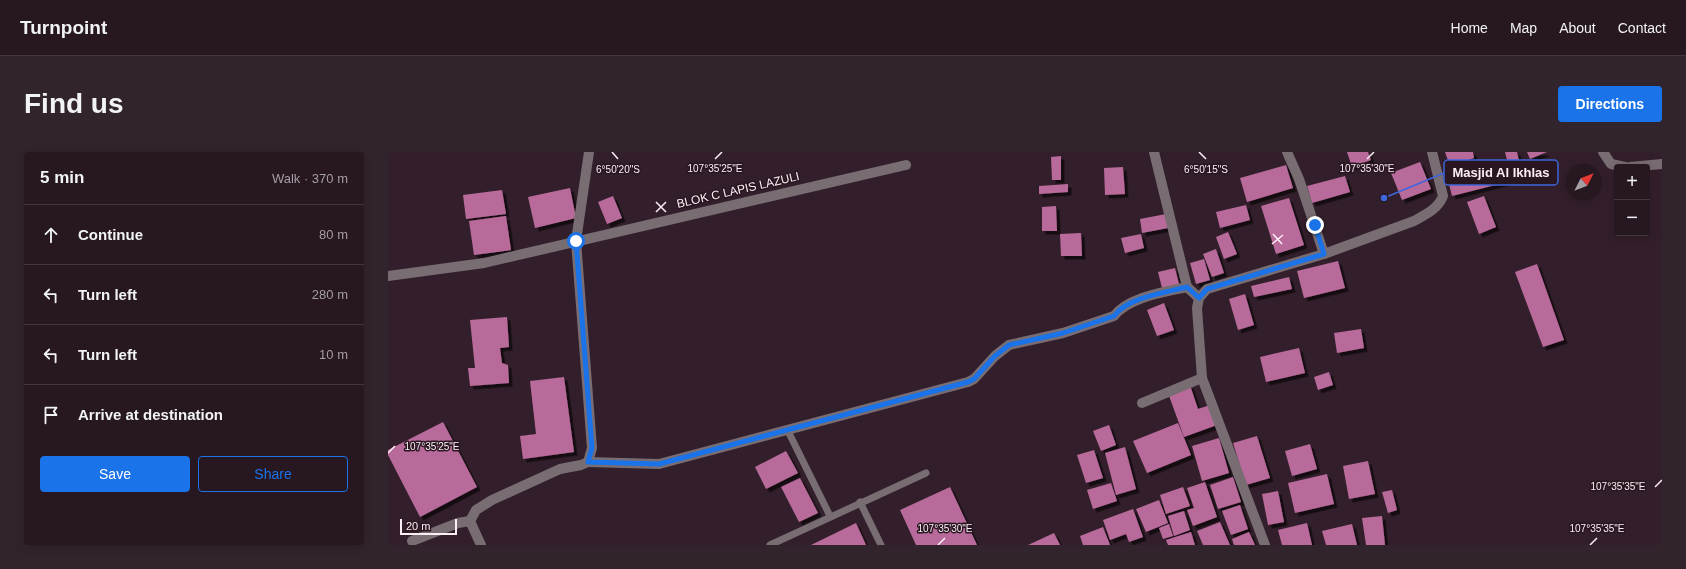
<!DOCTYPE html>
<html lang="en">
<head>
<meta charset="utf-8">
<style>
	:root { --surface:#261720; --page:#32242d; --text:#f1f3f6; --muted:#a49fa5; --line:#42363e; --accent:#1a73e8 }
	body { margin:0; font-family:Arial,sans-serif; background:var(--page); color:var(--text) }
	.controls { position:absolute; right:12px; top:12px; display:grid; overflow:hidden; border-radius:4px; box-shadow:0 2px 10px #0003 }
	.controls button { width:36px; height:36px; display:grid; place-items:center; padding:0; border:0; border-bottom:1px solid var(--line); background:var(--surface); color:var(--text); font:20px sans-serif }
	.compass { position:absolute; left:1178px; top:12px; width:36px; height:36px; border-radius:50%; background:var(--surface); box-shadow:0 2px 10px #0003; rotate:48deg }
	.scale { position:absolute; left:12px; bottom:10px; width:57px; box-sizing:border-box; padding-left:4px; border:2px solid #fceef5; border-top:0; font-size:11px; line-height:14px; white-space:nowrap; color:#fceef5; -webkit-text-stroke:3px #291621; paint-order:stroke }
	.stop { position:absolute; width:12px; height:12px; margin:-9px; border:3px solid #1a73e8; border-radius:50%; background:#fff }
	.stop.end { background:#1a73e8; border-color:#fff; box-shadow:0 1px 4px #0008 }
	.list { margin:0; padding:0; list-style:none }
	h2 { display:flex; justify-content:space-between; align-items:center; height:52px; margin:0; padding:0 16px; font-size:17px }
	h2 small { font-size:13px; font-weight:400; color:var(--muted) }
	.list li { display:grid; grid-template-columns:26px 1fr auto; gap:12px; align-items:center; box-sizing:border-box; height:60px; padding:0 16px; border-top:1px solid var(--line) }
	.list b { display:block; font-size:15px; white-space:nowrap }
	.list em { font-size:13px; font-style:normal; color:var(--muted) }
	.actions { display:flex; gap:8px; padding:12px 16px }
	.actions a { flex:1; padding:9px 0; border:1px solid var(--accent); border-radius:4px; text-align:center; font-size:14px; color:var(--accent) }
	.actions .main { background:var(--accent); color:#fff }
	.icon { flex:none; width:22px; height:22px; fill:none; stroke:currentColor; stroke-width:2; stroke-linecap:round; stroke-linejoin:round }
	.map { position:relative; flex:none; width:1274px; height:393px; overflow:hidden; border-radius:4px }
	header { display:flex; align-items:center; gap:24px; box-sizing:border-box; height:56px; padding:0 20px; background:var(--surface); border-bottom:1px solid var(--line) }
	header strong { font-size:19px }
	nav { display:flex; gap:22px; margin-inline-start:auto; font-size:14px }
	.intro { display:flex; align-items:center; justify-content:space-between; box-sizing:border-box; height:96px; padding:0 24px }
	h1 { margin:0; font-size:28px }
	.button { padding:10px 18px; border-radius:4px; background:var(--accent); color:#fff; font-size:14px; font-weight:700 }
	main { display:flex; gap:24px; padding:0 24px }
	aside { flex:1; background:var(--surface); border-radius:4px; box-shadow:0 2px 10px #0003 }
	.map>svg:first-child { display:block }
	.building { fill:#b86b9a; filter:url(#shadow) }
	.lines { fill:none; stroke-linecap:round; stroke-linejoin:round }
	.service { stroke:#786d73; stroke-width:7 }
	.minor { stroke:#786d73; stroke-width:10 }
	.route { stroke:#1a73e8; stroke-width:5 }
	.ticks { fill:none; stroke:#fceef5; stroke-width:1.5 }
	.labels { text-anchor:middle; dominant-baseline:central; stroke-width:3; stroke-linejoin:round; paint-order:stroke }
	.street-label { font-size:12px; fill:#fceef5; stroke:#291621 }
	.ticks-label { font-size:10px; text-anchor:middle; fill:#fceef5; stroke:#291621; stroke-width:3; stroke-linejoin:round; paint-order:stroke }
	.leader { fill:none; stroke:#3e66dc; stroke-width:1.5 }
	.callout-dot { fill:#3e66dc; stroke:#291621; stroke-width:1.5 }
	.callout { fill:#291621; stroke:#3e66dc; stroke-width:1.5 }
	.callout-label { font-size:13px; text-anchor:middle; font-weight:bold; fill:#fceef5 }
</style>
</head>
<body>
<header>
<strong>Turnpoint</strong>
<nav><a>Home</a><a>Map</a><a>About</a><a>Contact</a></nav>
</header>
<div class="intro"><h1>Find us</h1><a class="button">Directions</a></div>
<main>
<aside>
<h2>5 min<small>Walk · 370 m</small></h2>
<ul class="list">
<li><svg class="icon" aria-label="ahead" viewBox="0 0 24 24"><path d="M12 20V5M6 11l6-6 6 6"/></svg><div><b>Continue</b></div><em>80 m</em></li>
<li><svg class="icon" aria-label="left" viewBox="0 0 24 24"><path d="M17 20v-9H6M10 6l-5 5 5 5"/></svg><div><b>Turn left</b></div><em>280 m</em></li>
<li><svg class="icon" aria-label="left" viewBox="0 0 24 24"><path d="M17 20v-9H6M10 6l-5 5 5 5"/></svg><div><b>Turn left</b></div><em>10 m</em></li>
<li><svg class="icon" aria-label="arrive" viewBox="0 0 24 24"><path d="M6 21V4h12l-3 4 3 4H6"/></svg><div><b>Arrive at destination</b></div></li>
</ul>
<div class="actions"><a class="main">Save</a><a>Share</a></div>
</aside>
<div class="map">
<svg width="1274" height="393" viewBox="0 0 1274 393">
	<defs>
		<filter id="shadow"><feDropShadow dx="3.5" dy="3.5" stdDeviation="0" flood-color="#0009"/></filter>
	</defs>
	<rect width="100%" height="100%" fill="#331f2b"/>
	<g class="building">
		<polygon points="959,0 980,0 983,8 964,15"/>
		<polygon points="1057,0 1085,0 1086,6 1062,14"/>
		<polygon points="1117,0 1129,0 1133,18 1122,20"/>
		<polygon points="1139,0 1159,0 1142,7"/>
		<polygon points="673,4 673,28 664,28 663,5"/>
		<polygon points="1117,8 1123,29 1064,44 1059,24"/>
		<polygon points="1032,10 1043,37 1014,48 1003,21"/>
		<polygon points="898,13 905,36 859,50 852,26"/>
		<polygon points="735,15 737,42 717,43 716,16"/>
		<polygon points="957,24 962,40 924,51 919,34"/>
		<polygon points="680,32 680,40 651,42 651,34"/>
		<polygon points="182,36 188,66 147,76 140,45"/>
		<polygon points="114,38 118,62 78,67 75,43"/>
		<polygon points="225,44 234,66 219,72 210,50"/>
		<polygon points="1096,44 1108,75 1091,82 1079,50"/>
		<polygon points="901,46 916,93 888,102 873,54"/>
		<polygon points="858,53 862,68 832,76 828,60"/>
		<polygon points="668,54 669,79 654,79 654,55"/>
		<polygon points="778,62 780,76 754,81 752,67"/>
		<polygon points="118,64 123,98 86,103 81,69"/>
		<polygon points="840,80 849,102 836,107 828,85"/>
		<polygon points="693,81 694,104 673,104 672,82"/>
		<polygon points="753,82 756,96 737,101 733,86"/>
		<polygon points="828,97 836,121 824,125 815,102"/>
		<polygon points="816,107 822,128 808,132 802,111"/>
		<polygon points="950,109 957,136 916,146 909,119"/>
		<polygon points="1149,112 1176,188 1155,195 1127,120"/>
		<polygon points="787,116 791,132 774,136 770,120"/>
		<polygon points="901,125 904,137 866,145 863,134"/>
		<polygon points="857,142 866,173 850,178 841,147"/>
		<polygon points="776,151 786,178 769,184 759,158"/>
		<polygon points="119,165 121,195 112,196 114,211 120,213 121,231 82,234 80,216 87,216 82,168"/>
		<polygon points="973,177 976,196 949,201 946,181"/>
		<polygon points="911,196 917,221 878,230 872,205"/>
		<polygon points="941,220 945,233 930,238 926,225"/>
		<polygon points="176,225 186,300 135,307 132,284 148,282 142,229"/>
		<polygon points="802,233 810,257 822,253 829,273 796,285 780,241"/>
		<polygon points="55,270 89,335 32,365 0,303 0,298"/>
		<polygon points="790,271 803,303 759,321 745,289"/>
		<polygon points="721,273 728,293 713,299 705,279"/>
		<polygon points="869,284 882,326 858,333 845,291"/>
		<polygon points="831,286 841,321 814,329 804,294"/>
		<polygon points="922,292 929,317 904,324 897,299"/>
		<polygon points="737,295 748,337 728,343 717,301"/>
		<polygon points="706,298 715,326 698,331 689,303"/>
		<polygon points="398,299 410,321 378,337 367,315"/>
		<polygon points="980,309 987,342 961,347 955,314"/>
		<polygon points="939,322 946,352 907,361 900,331"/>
		<polygon points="845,325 853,350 830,357 822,333"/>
		<polygon points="412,326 430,361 411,370 393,335"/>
		<polygon points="817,330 829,365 805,374 799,358 806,356 799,336"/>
		<polygon points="723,331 729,349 705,357 699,338"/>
		<polygon points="562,335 589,393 528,393 512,358"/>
		<polygon points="795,335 802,354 778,362 772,343"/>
		<polygon points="1004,338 1009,358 1000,361 994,340"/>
		<polygon points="890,339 896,370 880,373 874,342"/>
		<polygon points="771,348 780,371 758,380 748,357"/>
		<polygon points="852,353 860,377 843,383 834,359"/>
		<polygon points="745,357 755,385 741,390 738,382 722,388 715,368"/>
		<polygon points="796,359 802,378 786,384 780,364"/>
		<polygon points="994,364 997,393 978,393 974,366"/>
		<polygon points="832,370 842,393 815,393 809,379"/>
		<polygon points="468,371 478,393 423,393"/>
		<polygon points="919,371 924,393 894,393 890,378"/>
		<polygon points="781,372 785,384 775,387 771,376"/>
		<polygon points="964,372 969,393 938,393 934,379"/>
		<polygon points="715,375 722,393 695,393 692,384"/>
		<polygon points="803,380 807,393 780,393 778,388"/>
		<polygon points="861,380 867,393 846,393 844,387"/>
		<polygon points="666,381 672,393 640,393"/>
	</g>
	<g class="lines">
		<g class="service">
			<polyline points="399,277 442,364"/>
			<polyline points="472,350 493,393"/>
			<polyline points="382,393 538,321"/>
		</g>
		<g class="minor">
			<polyline points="766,0 799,135"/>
			<polyline points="899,0 911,27 936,102"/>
			<polyline points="1215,0 1223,12 1237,15"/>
			<polyline points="1242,15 1274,12"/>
			<polyline points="0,124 96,111 518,13"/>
			<polyline points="754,251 814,226"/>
			<path d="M200,310L271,312L580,230L586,227L607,204L621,193L675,181L726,164C740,145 777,140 799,135L811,146"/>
			<polyline points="82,369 88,358 104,348 172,317 193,313 200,310 204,296 188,89 201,0"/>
			<polyline points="82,369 93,393"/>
			<polyline points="24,389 70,371 82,369"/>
			<path d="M877,393L814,226L809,156L811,146L819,137L936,102L1026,69C1038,62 1050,57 1055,44L1044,0"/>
		</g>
	</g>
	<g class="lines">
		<path class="route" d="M188,89L204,296L200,310L271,312L580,230L586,227L607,204L621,193L675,181L726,164C740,145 777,141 799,135L811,146L819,137L936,102L927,73"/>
	</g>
	<path class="ticks" d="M224,0L230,7M811,0L818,7M327,7L334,0M979,7L986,0M268,50L278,60M268,60L278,50M885,82L894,92M884,92L895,83M0,301L7,294M1267,335L1274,328M550,393L557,386M1202,393L1209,386"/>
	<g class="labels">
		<g class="street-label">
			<text transform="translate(350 38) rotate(-13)">BLOK C LAPIS LAZULI</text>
		</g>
	</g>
	<g class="ticks-label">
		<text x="327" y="20">107°35'25"E</text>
		<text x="979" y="20">107°35'30"E</text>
		<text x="230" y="21">6°50'20"S</text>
		<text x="818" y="21">6°50'15"S</text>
		<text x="44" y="298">107°35'25"E</text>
		<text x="1230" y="338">107°35'35"E</text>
		<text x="557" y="380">107°35'30"E</text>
		<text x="1209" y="380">107°35'35"E</text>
	</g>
	<path class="leader" d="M996 46L1056 21"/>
	<circle class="callout-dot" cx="996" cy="46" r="4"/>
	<rect class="callout" x="1056" y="8" width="114" height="25" rx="4"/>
	<g class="callout-label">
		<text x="1113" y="25">Masjid Al Ikhlas</text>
	</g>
</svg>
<div class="controls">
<button>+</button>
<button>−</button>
</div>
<svg class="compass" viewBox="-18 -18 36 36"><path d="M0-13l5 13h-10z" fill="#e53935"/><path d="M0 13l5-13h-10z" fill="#a49fa5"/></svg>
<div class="scale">20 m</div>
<div class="stop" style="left:188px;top:89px"></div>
<div class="stop end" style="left:927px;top:73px"></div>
</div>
</main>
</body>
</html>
